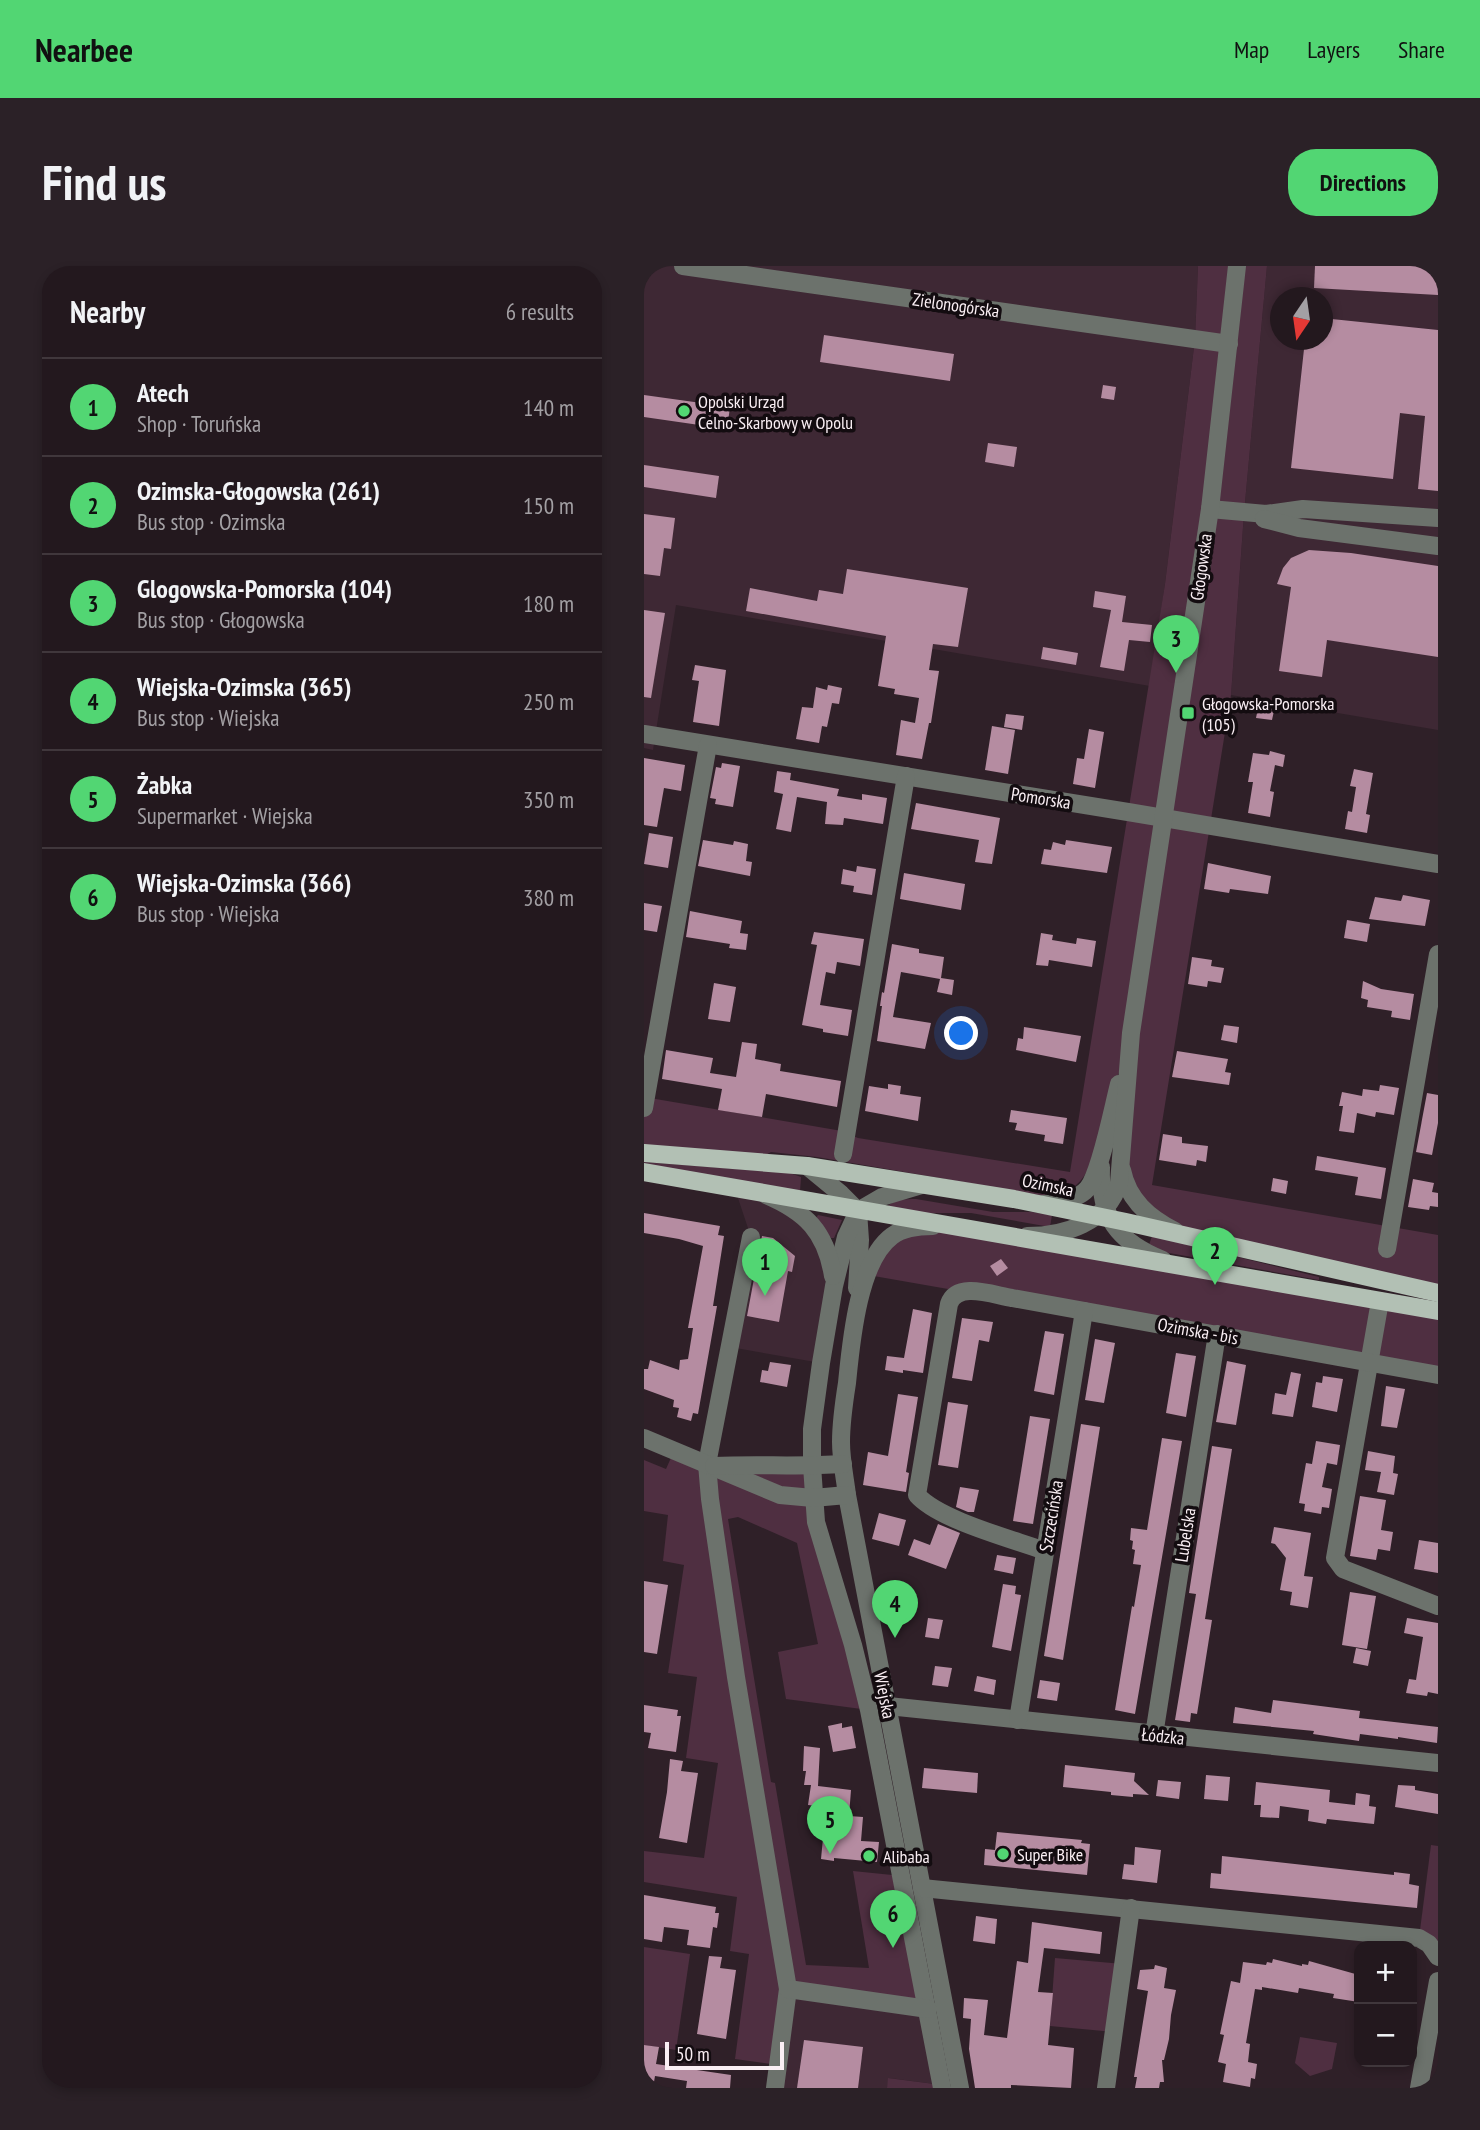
<!DOCTYPE html>
<html lang="en">
<head>
<meta charset="utf-8">
<style>
	:root { --surface:#23181e; --page:#2b2127; --text:#f1f3f6; --muted:#a3a0a4; --line:#40373c; --accent:#52d673 }
	body { margin:0; font-family:"PT Sans Narrow",sans-serif; background:var(--page); color:var(--text) }
	.controls { position:absolute; right:21px; bottom:21px; display:grid; overflow:hidden; border-radius:14px; box-shadow:0 4px 10px #0003 }
	.controls button { width:63px; height:63px; display:grid; place-items:center; padding:0; border:0; border-bottom:2px solid var(--line); background:var(--surface); color:var(--text); font:35px sans-serif }
	.compass { position:absolute; left:626px; top:21px; width:63px; height:63px; border-radius:50%; background:var(--surface); box-shadow:0 4px 10px #0003; rotate:193deg }
	.scale { position:absolute; left:21px; bottom:18px; width:119px; box-sizing:border-box; padding-left:7px; border:4px solid #faeff4; border-top:0; font-size:19px; line-height:24px; white-space:nowrap; color:#faeff4; -webkit-text-stroke:5px #130c10; paint-order:stroke }
	.you { position:absolute; left:318px; top:768px; width:24px; height:24px; margin:-18px; border:5px solid #fff; border-radius:50%; background:#1a73e8; box-shadow:0 0 0 10px #1a73e833 }
	.badge { display:grid; place-items:center; width:46px; height:46px; border-radius:50%; background:var(--accent); color:#111; font-size:23px; font-weight:700 }
	.pin { position:absolute; translate:-50% -58px; filter:drop-shadow(0 2px 4px #0008) }
	.pin::after { content:''; position:absolute; top:37px; width:24px; height:21px; background:inherit; clip-path:polygon(0 0,100% 0,50% 100%) }
	.list { margin:0; padding:0; list-style:none }
	h2 { display:flex; justify-content:space-between; align-items:center; height:91px; margin:0; padding:0 28px; font-size:30px }
	h2 small { font-size:23px; font-weight:400; color:var(--muted) }
	.list li { display:grid; grid-template-columns:46px 1fr auto; gap:21px; align-items:center; box-sizing:border-box; height:98px; padding:0 28px; border-top:2px solid var(--line) }
	.list b { display:block; font-size:26px; white-space:nowrap }
	.list p { margin:0; font-size:23px; white-space:nowrap; color:var(--muted) }
	.list em { font-size:23px; font-style:normal; color:var(--muted) }
	.map { position:relative; flex:none; width:794px; height:1822px; overflow:hidden; border-radius:28px }
	header { display:flex; align-items:center; gap:42px; box-sizing:border-box; height:98px; padding:0 35px; background:var(--accent); color:#111 }
	header strong { font-size:33px }
	nav { display:flex; gap:38px; margin-inline-start:auto; font-size:24px }
	.intro { display:flex; align-items:center; justify-content:space-between; box-sizing:border-box; height:168px; padding:0 42px }
	h1 { margin:0; font-size:49px }
	.button { padding:18px 32px; border-radius:28px; background:var(--accent); color:#111; font-size:24px; font-weight:700 }
	main { display:flex; gap:42px; padding:0 42px }
	aside { flex:1; background:var(--surface); border-radius:28px; box-shadow:0 4px 10px #0003 }
	.map>svg:first-child { display:block }
	.built { fill:#3e2834; fill-rule:evenodd }
	.green { fill:#4f2f41 }
	.building { fill:#b58ca1 }
	.lines { fill:none; stroke-linecap:round; stroke-linejoin:round }
	.minor { stroke:#6c726c; stroke-width:18 }
	.major { stroke:#b2c0b4; stroke-width:18 }
	.poi-dot { fill:#52d673; stroke:#130c10; stroke-width:2.5 }
	.labels { text-anchor:middle; dominant-baseline:central; stroke-width:7; stroke-linejoin:round; paint-order:stroke }
	.street-label { font-size:18px; fill:#faeff4; stroke:#130c10 }
	.poi-label { font-size:18px; fill:#faeff4; stroke:#130c10; text-anchor:start }
</style>
</head>
<body>
<header>
<strong>Nearbee</strong>
<nav><a>Map</a><a>Layers</a><a>Share</a></nav>
</header>
<div class="intro"><h1>Find us</h1><a class="button">Directions</a></div>
<main>
<aside>
<h2>Nearby<small>6 results</small></h2>
<ul class="list">
<li><span class="badge">1</span><div><b>Atech</b><p>Shop · Toruńska</p></div><em>140 m</em></li>
<li><span class="badge">2</span><div><b>Ozimska-Głogowska (261)</b><p>Bus stop · Ozimska</p></div><em>150 m</em></li>
<li><span class="badge">3</span><div><b>Glogowska-Pomorska (104)</b><p>Bus stop · Głogowska</p></div><em>180 m</em></li>
<li><span class="badge">4</span><div><b>Wiejska-Ozimska (365)</b><p>Bus stop · Wiejska</p></div><em>250 m</em></li>
<li><span class="badge">5</span><div><b>Żabka</b><p>Supermarket · Wiejska</p></div><em>350 m</em></li>
<li><span class="badge">6</span><div><b>Wiejska-Ozimska (366)</b><p>Bus stop · Wiejska</p></div><em>380 m</em></li>
</ul>
</aside>
<div class="map">
<svg width="794" height="1822" viewBox="0 0 794 1822">
	<rect width="100%" height="100%" fill="#2f2028"/>
	<g class="built">
		<polygon points="0,0 554,0 551,73 521,318 506,420 32,339 9,484 0,482"/>
		<path d="M623,0H794V464L587,429L600,247ZM636,32H678V74H636Z"/>
		<polygon points="91,923 147,942 186,995 177,1097 86,1081 107,971"/>
		<polygon points="144,1723 284,1743 298,1819 245,1812 243,1822 131,1822"/>
	</g>
	<g class="green">
		<path d="M554,0H623L600,247L587,429L508,919L794,969V1027L540,970L481,915L485,772L448,897C434,923 424,929 395,929L173,891L127,886L111,895L0,887V831L198,865L214,872L426,906L521,318L551,73Z"/>
		<polygon points="0,896 146,907 157,911 156,926 0,899"/>
		<path d="M272,933L349,946H388L408,949L406,961L327,947H281L243,941C250,933 262,933 272,933Z"/>
		<polygon points="174,949 198,954 190,972 187,972 172,952"/>
		<polygon points="286,960 794,1045 794,1109 224,1009 241,976"/>
		<polygon points="508,970 675,1011 675,1014 514,985 504,982"/>
		<polygon points="30,1185 66,1200 168,1200 225,1444 142,1433 134,1386 174,1378 153,1277 94,1251 84,1253 127,1516 131,1517 162,1699 225,1702 209,1605 258,1610 284,1743 144,1723 134,1799 91,1793 105,1688 86,1685 93,1631 0,1616 0,1585 60,1592 74,1497 42,1492 53,1411 24,1407 40,1299 19,1295 24,1249 0,1245 0,1194 22,1203"/>
		<polygon points="787,1579 794,1580 794,1691 775,1672"/>
		<polygon points="0,1681 46,1688 32,1784 0,1779"/>
		<polygon points="411,1692 479,1698 470,1766 406,1760"/>
		<polygon points="656,1771 693,1777 688,1803 666,1810 651,1797"/>
		<polygon points="244,1812 298,1819 298,1822 243,1822"/>
	</g>
	<g class="building">
		<polygon points="671,0 794,0 794,29 670,22"/>
		<polygon points="678,52 794,64 794,225 774,223 781,150 756,147 749,213 647,202 661,74 678,74"/>
		<polygon points="180,69 310,88 306,115 176,96"/>
		<polygon points="459,119 472,121 470,134 457,132"/>
		<polygon points="0,129 86,141 83,163 0,151"/>
		<polygon points="344,177 373,181 370,201 341,196"/>
		<polygon points="0,199 75,210 72,232 0,221"/>
		<polygon points="0,248 31,252 27,283 20,282 16,310 0,308"/>
		<polygon points="665,284 707,287 794,300 794,391 683,374 678,411 635,405 647,321 633,318 639,302 647,292"/>
		<polygon points="203,303 324,322 314,381 289,378 285,404 295,405 287,457 285,457 278,493 252,489 257,454 271,457 275,432 250,428 251,423 234,420 242,370 102,345 106,322 173,335 175,324 199,328"/>
		<polygon points="451,325 482,330 478,356 508,359 506,376 485,374 480,405 456,401 467,344 449,341"/>
		<polygon points="0,344 21,347 7,432 0,431"/>
		<polygon points="399,381 434,387 432,399 397,393"/>
		<polygon points="51,399 82,404 75,460 49,456 55,415 48,414"/>
		<polygon points="184,419 198,422 195,438 188,437 183,461 178,460 175,477 152,473 158,441 169,442 172,421 183,424"/>
		<polygon points="615,437 631,440 628,454 612,452"/>
		<polygon points="362,448 380,450 378,464 360,461"/>
		<polygon points="348,460 371,464 364,508 341,504"/>
		<polygon points="445,463 460,466 451,522 429,518 433,492 440,493"/>
		<polygon points="626,485 641,489 639,501 631,499 626,525 630,526 626,551 604,547 609,516 604,516 609,487 625,489"/>
		<polygon points="0,492 41,499 37,525 20,522 13,561 0,559"/>
		<polygon points="78,497 96,500 89,541 71,538 72,533 66,532 72,501 77,502"/>
		<polygon points="710,503 729,507 722,548 726,549 723,567 701,563 704,545 708,546 712,521 706,520"/>
		<polygon points="133,505 147,507 146,514 195,523 193,530 218,534 218,528 243,532 239,558 200,552 199,559 181,558 183,536 153,531 147,566 132,563 139,528 130,526"/>
		<polygon points="272,537 356,552 348,598 331,596 335,574 267,563"/>
		<polygon points="5,567 29,571 24,602 0,598"/>
		<polygon points="59,574 89,579 90,575 104,578 102,595 108,596 106,610 54,600"/>
		<polygon points="422,574 468,581 463,607 397,598 400,583 407,584 409,576 421,579"/>
		<polygon points="564,597 627,610 624,628 586,623 585,627 560,623"/>
		<polygon points="213,600 232,603 228,629 209,626 210,620 197,618 199,603 212,606"/>
		<polygon points="260,607 321,618 317,644 256,633"/>
		<polygon points="759,629 786,634 781,660 725,653 731,631 757,635"/>
		<polygon points="0,637 18,640 13,666 0,664"/>
		<polygon points="46,645 98,655 96,667 104,668 102,684 85,682 86,678 42,671"/>
		<polygon points="703,654 726,658 723,676 700,672"/>
		<polygon points="170,666 220,673 216,700 193,696 191,708 182,706 176,739 208,744 204,770 179,766 179,763 158,759 173,679 167,678"/>
		<polygon points="397,667 409,669 408,674 432,678 433,672 452,675 448,701 405,694 404,700 392,699"/>
		<polygon points="248,678 275,683 275,687 300,691 297,712 310,714 308,729 293,726 296,713 257,706 249,751 287,757 281,783 233,775 238,740 236,740 238,726 240,727"/>
		<polygon points="548,691 568,694 567,700 580,702 577,717 564,715 563,721 544,718"/>
		<polygon points="719,715 737,723 770,728 766,754 747,751 748,745 723,741 724,734 717,732"/>
		<polygon points="70,717 92,721 86,756 64,753"/>
		<polygon points="580,759 595,761 593,777 577,774"/>
		<polygon points="380,761 437,770 432,796 372,784 374,772 379,773"/>
		<polygon points="98,776 113,778 111,793 137,798 136,805 197,815 193,841 122,828 118,851 74,844 78,823 18,813 22,784 69,792 66,807 92,811"/>
		<polygon points="533,785 584,793 581,806 587,807 585,819 528,811"/>
		<polygon points="244,818 257,820 256,828 277,831 274,855 221,845 225,820 244,823"/>
		<polygon points="736,819 755,822 750,849 732,846 731,851 713,847 710,867 695,865 699,840 695,840 698,826 718,830 719,823 735,825"/>
		<polygon points="783,827 794,829 794,857 788,889 772,886"/>
		<polygon points="367,844 423,852 419,878 400,875 401,869 371,864 373,857 365,856"/>
		<polygon points="519,868 538,871 538,877 564,880 562,896 553,894 552,900 515,894"/>
		<polygon points="673,890 742,902 737,933 711,929 714,911 671,904"/>
		<polygon points="629,912 644,915 642,928 627,925"/>
		<polygon points="769,913 790,917 788,926 794,927 794,941 786,940 785,944 764,941"/>
		<polygon points="0,947 76,960 74,969 80,970 69,1040 73,1040 66,1080 54,1148 49,1147 47,1155 33,1151 35,1142 29,1141 30,1134 0,1123 0,1103 4,1103 6,1094 35,1104 36,1094 44,1093 49,1062 44,1062 59,980 35,973 0,967"/>
		<polygon points="118,970 129,972 151,990 148,1006 144,1005 135,1056 103,1050"/>
		<polygon points="357,993 364,1002 353,1010 346,1000"/>
		<polygon points="269,1043 288,1047 279,1107 259,1104 259,1107 241,1104 243,1090 260,1092"/>
		<polygon points="318,1052 349,1056 345,1076 335,1074 328,1115 308,1112"/>
		<polygon points="401,1065 420,1068 410,1129 390,1125"/>
		<polygon points="451,1073 471,1077 460,1137 441,1134"/>
		<polygon points="532,1087 552,1090 542,1151 522,1147"/>
		<polygon points="583,1095 602,1099 592,1159 572,1156"/>
		<polygon points="126,1096 147,1099 143,1121 116,1116 118,1104 124,1105"/>
		<polygon points="647,1106 657,1108 649,1151 628,1148 631,1127 642,1129"/>
		<polygon points="679,1110 699,1113 693,1146 668,1141 672,1116 678,1117"/>
		<polygon points="742,1120 761,1123 753,1162 737,1160"/>
		<polygon points="254,1128 274,1131 262,1206 265,1207 262,1226 219,1219 224,1186 244,1190"/>
		<polygon points="304,1136 324,1139 314,1202 294,1199"/>
		<polygon points="386,1150 406,1153 389,1258 369,1255"/>
		<polygon points="437,1158 456,1161 419,1394 400,1390"/>
		<polygon points="518,1172 538,1175 491,1448 471,1444 488,1340 490,1341 497,1299 489,1298 491,1284 488,1283 489,1275 486,1274 487,1262 503,1264"/>
		<polygon points="672,1175 696,1179 693,1199 683,1197 678,1221 688,1223 685,1242 678,1241 677,1248 660,1245 661,1238 655,1237 662,1197 668,1198"/>
		<polygon points="568,1180 588,1183 561,1353 568,1354 553,1448 547,1447 546,1456 531,1454 552,1328 545,1327"/>
		<polygon points="724,1185 751,1190 749,1207 754,1208 750,1229 733,1226 737,1206 721,1204"/>
		<polygon points="316,1221 335,1224 330,1246 324,1246 312,1241"/>
		<polygon points="716,1230 742,1234 737,1264 749,1266 746,1285 734,1283 732,1294 706,1290"/>
		<polygon points="235,1247 262,1254 255,1280 228,1273"/>
		<polygon points="294,1258 316,1267 302,1303 264,1289 270,1273 286,1279"/>
		<polygon points="630,1261 667,1267 660,1310 669,1311 664,1342 646,1339 648,1326 636,1324 642,1292 631,1278 627,1277"/>
		<polygon points="775,1274 794,1277 794,1307 770,1303"/>
		<polygon points="353,1289 372,1292 369,1308 350,1304"/>
		<polygon points="0,1315 24,1319 13,1388 0,1386"/>
		<polygon points="359,1318 372,1320 371,1328 377,1329 367,1385 348,1381"/>
		<polygon points="706,1326 732,1330 723,1383 698,1379"/>
		<polygon points="284,1352 299,1354 295,1373 281,1371"/>
		<polygon points="763,1352 794,1357 794,1428 784,1426 783,1430 762,1427 765,1413 772,1414 779,1371 760,1367"/>
		<polygon points="712,1382 727,1385 724,1400 709,1397"/>
		<polygon points="291,1400 308,1402 304,1421 288,1419"/>
		<polygon points="333,1410 352,1414 350,1429 330,1425"/>
		<polygon points="396,1414 416,1417 413,1435 393,1432"/>
		<polygon points="629,1434 716,1445 715,1452 794,1461 793,1477 754,1471 754,1473 716,1468 715,1475 669,1468 670,1465 589,1457 591,1441 627,1447"/>
		<polygon points="0,1439 34,1444 33,1450 37,1450 32,1486 4,1482 7,1467 0,1466"/>
		<polygon points="198,1457 198,1462 208,1460 212,1482 189,1486 184,1460"/>
		<polygon points="160,1480 176,1482 174,1520 207,1524 205,1550 219,1551 217,1575 235,1576 233,1596 190,1592 190,1595 177,1593 182,1541 164,1539 167,1519 160,1519 162,1505 159,1505"/>
		<polygon points="26,1493 39,1495 37,1505 54,1507 43,1577 15,1572 23,1526"/>
		<polygon points="421,1499 491,1507 490,1515 505,1529 489,1528 489,1531 467,1529 467,1526 419,1521"/>
		<polygon points="280,1502 334,1507 333,1527 278,1522"/>
		<polygon points="562,1509 586,1511 584,1535 560,1533"/>
		<polygon points="514,1514 537,1516 535,1533 512,1530"/>
		<polygon points="612,1516 686,1524 685,1536 711,1539 712,1527 726,1529 725,1540 732,1541 730,1558 683,1553 682,1558 664,1555 665,1544 636,1540 635,1552 616,1551 617,1539 610,1539"/>
		<polygon points="754,1519 771,1520 771,1524 794,1528 794,1548 751,1541"/>
		<polygon points="353,1566 438,1574 437,1577 446,1578 443,1609 340,1599 341,1583 351,1584"/>
		<polygon points="491,1581 517,1584 513,1617 478,1613 480,1598 490,1599"/>
		<polygon points="578,1590 750,1609 750,1606 766,1608 765,1618 775,1620 773,1642 566,1622 567,1607 577,1608"/>
		<polygon points="0,1629 72,1641 71,1647 75,1647 73,1662 69,1661 66,1682 43,1679 45,1664 20,1661 18,1676 0,1673"/>
		<polygon points="332,1650 353,1653 351,1678 329,1675"/>
		<polygon points="388,1656 458,1666 456,1688 400,1682 394,1726 409,1727 404,1779 430,1782 427,1822 367,1819 367,1822 331,1822 325,1783 327,1753 319,1752 320,1732 344,1734 340,1769 363,1772 373,1695 384,1697"/>
		<polygon points="65,1690 78,1691 76,1702 92,1704 82,1773 53,1768"/>
		<polygon points="629,1693 658,1700 658,1698 664,1699 665,1695 715,1709 715,1736 689,1732 690,1728 655,1722 654,1727 618,1721 618,1724 611,1723 602,1777 606,1778 604,1796 613,1798 611,1813 607,1812 606,1821 579,1816 582,1798 574,1796 580,1769 576,1768 587,1715 596,1717 599,1696 622,1699 623,1696 628,1697"/>
		<polygon points="511,1699 523,1702 520,1722 532,1724 527,1749 525,1773 520,1794 518,1794 520,1816 516,1816 515,1822 491,1822 493,1811 490,1811 504,1725 493,1723 496,1704 510,1703"/>
		<polygon points="160,1774 219,1781 214,1822 153,1822"/>
		<polygon points="0,1779 15,1781 12,1798 87,1809 86,1822 42,1822 43,1815 11,1810 9,1822 0,1822"/>
	</g>
	<g class="lines">
		<g class="minor">
			<polyline points="39,0 585,78"/>
			<polyline points="566,243 622,248 659,243 794,252"/>
			<polyline points="620,253 655,262 794,280"/>
			<polyline points="0,468 484,546 794,598"/>
			<polyline points="0,842 64,479"/>
			<polyline points="199,888 262,510"/>
			<polyline points="163,900 197,928 214,945 216,974 213,1022"/>
			<path d="M457,901C455,951 474,976 519,994"/>
			<path d="M478,904C484,934 505,952 531,965"/>
			<polyline points="278,919 238,931 214,945 202,971 190,1020 177,1097 168,1163 168,1200 172,1256 209,1379 225,1444 298,1822"/>
			<path d="M122,929C162,946 182,966 189,1010"/>
			<path d="M399,938C414,937 434,934 444,922C457,905 469,841 475,818"/>
			<path d="M289,960C275,960 260,961 248,970C214,995 207,1077 203,1117C200,1136 197,1156 197,1176C197,1194 201,1212 203,1229L316,1822"/>
			<path d="M383,970C420,970 463,957 475,917L487,767L566,243L593,0"/>
			<polyline points="107,971 63,1198 66,1233 92,1411 144,1723 131,1822"/>
			<polyline points="743,983 794,688"/>
			<polyline points="736,1035 691,1292 699,1303 794,1340"/>
			<polyline points="0,1172 136,1229 169,1232 203,1229"/>
			<path d="M70,1200C113,1198 156,1201 199,1198"/>
			<path d="M401,1285C368,1273 295,1254 273,1229L305,1038C313,1015 349,1029 368,1032L794,1109"/>
			<polyline points="244,1440 794,1497"/>
			<polyline points="374,1454 440,1045"/>
			<polyline points="510,1469 573,1068"/>
			<polyline points="278,1622 775,1672 785,1678 794,1691"/>
			<polyline points="144,1723 284,1743"/>
			<polyline points="462,1822 487,1642"/>
			<polyline points="775,1822 794,1715"/>
		</g>
		<g class="major">
			<polyline points="0,887 163,900 370,933 482,956 794,1027"/>
			<polyline points="0,906 794,1045"/>
		</g>
	</g>
	<g class="poi-dot">
		<circle cx="40" cy="145" r="7"/>
		<rect x="537" y="440" width="14" height="14" rx="3.5"/>
		<circle cx="359" cy="1588" r="7"/>
		<circle cx="225" cy="1590" r="7"/>
	</g>
	<g class="labels">
		<g class="street-label">
			<text transform="translate(312 39) rotate(8)">Zielonogórska</text>
			<text transform="translate(557 301) rotate(-82)">Głogowska</text>
			<text transform="translate(397 532) rotate(9)">Pomorska</text>
			<text transform="translate(404 919) rotate(12)">Ozimska</text>
			<text transform="translate(554 1065) rotate(10)">Ozimska - bis</text>
			<text transform="translate(407 1250) rotate(-81)">Szczecińska</text>
			<text transform="translate(541 1269) rotate(-81)">Lubelska</text>
			<text transform="translate(241 1429) rotate(79)">Wiejska</text>
			<text transform="translate(519 1470) rotate(6)">Łódzka</text>
		</g>
		<g class="poi-label">
			<text x="54" y="135">Opolski Urząd<tspan x="54" dy="21">Celno-Skarbowy w Opolu</tspan></text>
			<text x="558" y="437">Głogowska-Pomorska<tspan x="558" dy="21">(105)</tspan></text>
			<text x="373" y="1588">Super Bike</text>
			<text x="239" y="1590">Alibaba</text>
		</g>
	</g>
</svg>
<div class="controls">
<button>+</button>
<button>−</button>
</div>
<svg class="compass" viewBox="-18 -18 36 36"><path d="M0-13l5 13h-10z" fill="#e53935"/><path d="M0 13l5-13h-10z" fill="#a3a0a4"/></svg>
<div class="scale">50 m</div>
<div class="you"></div>
<div class="pin badge" style="left:121px;top:1030px">1</div>
<div class="pin badge" style="left:571px;top:1019px">2</div>
<div class="pin badge" style="left:532px;top:407px">3</div>
<div class="pin badge" style="left:251px;top:1372px">4</div>
<div class="pin badge" style="left:186px;top:1588px">5</div>
<div class="pin badge" style="left:249px;top:1682px">6</div>
</div>
</main>
</body>
</html>
